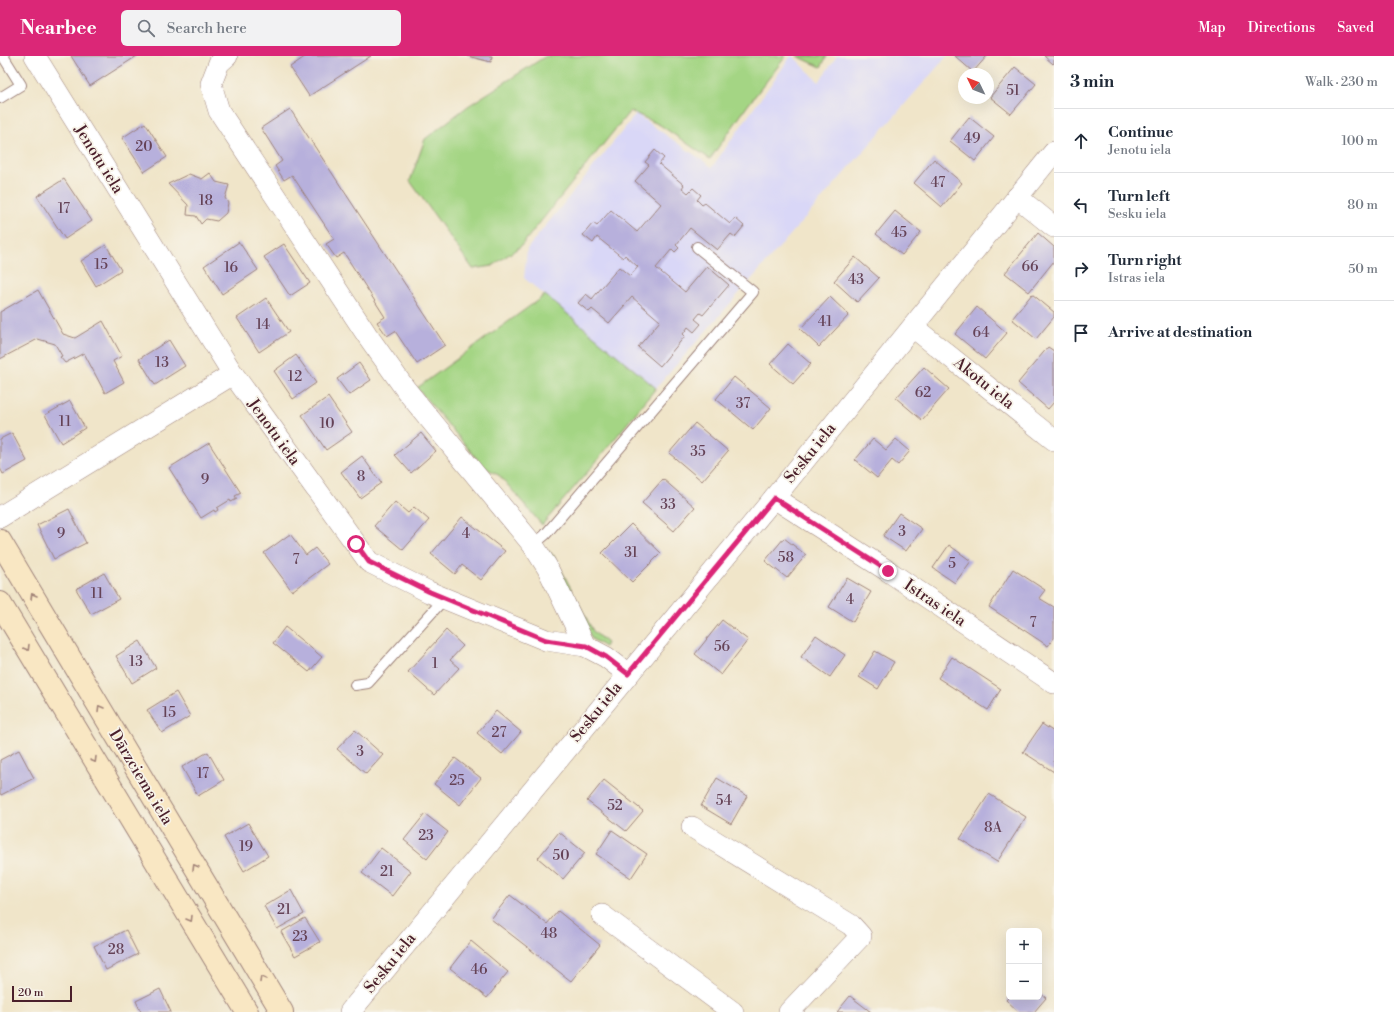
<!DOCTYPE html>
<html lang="en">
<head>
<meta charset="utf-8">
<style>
	:root { --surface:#fff; --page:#f2f2f3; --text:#1f2937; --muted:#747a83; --line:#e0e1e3; --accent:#db2777 }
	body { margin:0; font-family:"Libre Bodoni",serif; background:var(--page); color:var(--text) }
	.controls { position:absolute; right:12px; bottom:12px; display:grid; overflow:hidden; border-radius:6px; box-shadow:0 4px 16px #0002 }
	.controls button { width:36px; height:36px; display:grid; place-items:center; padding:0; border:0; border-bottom:1px solid var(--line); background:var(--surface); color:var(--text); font:20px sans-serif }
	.compass { position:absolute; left:958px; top:12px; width:36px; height:36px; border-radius:50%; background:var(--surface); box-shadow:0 4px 16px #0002; rotate:313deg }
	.scale { position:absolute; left:12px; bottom:10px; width:60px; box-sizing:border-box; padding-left:4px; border:2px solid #4a1f2b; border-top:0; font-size:11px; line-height:14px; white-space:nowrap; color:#4a1f2b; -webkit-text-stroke:3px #f7f3e8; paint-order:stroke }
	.stop { position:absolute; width:12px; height:12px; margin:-9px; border:3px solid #db2777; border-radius:50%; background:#fff }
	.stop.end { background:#db2777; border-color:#fff; box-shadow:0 1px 4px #0008 }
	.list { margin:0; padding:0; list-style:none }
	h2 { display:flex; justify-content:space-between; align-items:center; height:52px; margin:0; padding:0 16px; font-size:17px }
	h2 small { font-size:13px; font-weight:400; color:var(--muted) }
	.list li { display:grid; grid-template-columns:26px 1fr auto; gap:12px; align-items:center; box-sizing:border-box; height:64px; padding:0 16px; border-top:1px solid var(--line) }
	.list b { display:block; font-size:15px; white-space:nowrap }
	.list p { margin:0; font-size:13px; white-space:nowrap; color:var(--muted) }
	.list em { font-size:13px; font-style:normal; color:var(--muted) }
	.icon { flex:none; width:22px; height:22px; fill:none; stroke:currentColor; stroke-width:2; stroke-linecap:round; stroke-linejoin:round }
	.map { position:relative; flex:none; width:1054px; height:956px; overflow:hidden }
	header { display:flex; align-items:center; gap:24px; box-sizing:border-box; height:56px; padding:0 20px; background:var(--accent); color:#fff }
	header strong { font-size:19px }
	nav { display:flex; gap:22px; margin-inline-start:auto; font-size:14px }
	.search { width:280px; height:36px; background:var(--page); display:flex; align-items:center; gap:10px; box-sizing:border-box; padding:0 14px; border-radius:6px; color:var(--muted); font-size:15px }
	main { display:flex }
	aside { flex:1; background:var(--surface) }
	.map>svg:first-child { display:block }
	.built { fill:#d9d7f7 }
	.green { fill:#a4d584; stroke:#777a58 }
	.building { fill:#b7b0dc }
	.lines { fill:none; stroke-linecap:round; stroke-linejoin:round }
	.service-casing { stroke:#9d827a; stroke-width:12 }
	.minor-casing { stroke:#9d827a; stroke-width:22 }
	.secondary-casing { stroke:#9d827a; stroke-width:24 }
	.service { stroke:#fff; stroke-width:10 }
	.minor { stroke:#fff; stroke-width:21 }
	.secondary { stroke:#f9e7c3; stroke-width:22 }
	.oneway { stroke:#a28377 }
	.route { stroke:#db2777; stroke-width:5 }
	.labels { text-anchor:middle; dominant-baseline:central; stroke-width:3.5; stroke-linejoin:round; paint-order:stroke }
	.number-label { font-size:14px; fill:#654357 }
	.street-label { font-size:16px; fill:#4a1f2b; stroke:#f7f3e8 }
</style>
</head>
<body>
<header>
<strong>Nearbee</strong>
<div class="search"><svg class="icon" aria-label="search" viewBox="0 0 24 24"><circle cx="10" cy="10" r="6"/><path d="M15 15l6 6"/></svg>Search here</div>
<nav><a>Map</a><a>Directions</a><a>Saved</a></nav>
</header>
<main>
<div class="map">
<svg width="1054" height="956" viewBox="0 0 1054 956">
	<rect width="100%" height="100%" fill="#f7f3e8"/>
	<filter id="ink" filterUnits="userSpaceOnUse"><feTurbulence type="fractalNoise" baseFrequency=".025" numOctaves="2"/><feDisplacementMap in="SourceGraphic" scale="8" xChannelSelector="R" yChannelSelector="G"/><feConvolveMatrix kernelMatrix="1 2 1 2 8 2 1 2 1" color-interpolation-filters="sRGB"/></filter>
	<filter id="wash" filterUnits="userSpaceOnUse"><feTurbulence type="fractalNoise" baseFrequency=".012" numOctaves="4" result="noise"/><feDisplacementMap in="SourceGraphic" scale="16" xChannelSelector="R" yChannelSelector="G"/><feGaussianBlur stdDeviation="0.9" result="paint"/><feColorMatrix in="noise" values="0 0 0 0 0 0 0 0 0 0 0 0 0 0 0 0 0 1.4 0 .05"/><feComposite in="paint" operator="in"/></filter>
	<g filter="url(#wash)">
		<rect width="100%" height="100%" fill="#f0e5c9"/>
		<polygon class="built" points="791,0 793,0 819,26 837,0 947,0 656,332 524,222 527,193 636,58 712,111"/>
		<g class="green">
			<polygon points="546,0 786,0 748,49 710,103 660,69 630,55 521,190 492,210 473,213 410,125 425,83 468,50"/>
			<polygon points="797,0 827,0 821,11"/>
			<polygon points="545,239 656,332 596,406 542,469 500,420 484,411 417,332"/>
			<polygon points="547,494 554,500 593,575 607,587 605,591 592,583"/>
		</g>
		<g id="blocks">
			<g class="building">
				<polygon points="71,0 137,0 90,30"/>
				<polygon points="306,0 371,0 309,40 290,11"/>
				<polygon points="467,0 492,0 491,6"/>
				<polygon points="955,0 987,0 973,16"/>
				<polygon points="1044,0 1054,0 1054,7 1053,8"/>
				<polygon points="1015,11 1036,28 1011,58 990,41"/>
				<polygon points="290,53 445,289 417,308 395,275 387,280 377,266 385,261 344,197 336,202 326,188 334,183 292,119 284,124 275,110 282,105 261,72"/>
				<polygon points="969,61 994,81 975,105 950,85"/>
				<polygon points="145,67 167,101 144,116 122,82"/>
				<polygon points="655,94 664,102 659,108 684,129 682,132 688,137 693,132 701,139 697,144 702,149 705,147 730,168 735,162 744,170 735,181 731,178 717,194 690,172 676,189 679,192 675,196 672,193 656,212 685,236 707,210 729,229 703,259 700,257 695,263 701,268 694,276 688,271 683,278 685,280 660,310 638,291 660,265 632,241 609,267 592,253 589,256 578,247 586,238 592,243 619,211 630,220 638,211 625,199 623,202 597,181 593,187 583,179 593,167 597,170 611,154 637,176 661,148 635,125 649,109 645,106"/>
				<polygon points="934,103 962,127 942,151 914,127"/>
				<polygon points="210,117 216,126 229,129 225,142 228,147 226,157 217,165 206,163 201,168 196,160 187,159 188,149 168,128 189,118 202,123"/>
				<polygon points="64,123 92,165 65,183 37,140"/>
				<polygon points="895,155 921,176 902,199 876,178"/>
				<polygon points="1038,177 1054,191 1054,205 1029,236 1005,217"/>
				<polygon points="239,186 258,214 222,238 204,210"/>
				<polygon points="284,188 310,227 290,240 264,201"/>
				<polygon points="106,189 121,214 96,230 81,205"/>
				<polygon points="855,201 879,222 857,246 834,225"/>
				<polygon points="38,234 63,278 75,282 103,265 122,300 113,305 124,326 105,337 84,297 65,307 60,301 62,300 55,288 38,283 0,303 0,256"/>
				<polygon points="1032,238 1054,256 1054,261 1036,283 1012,263"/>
				<polygon points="830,241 849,259 819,291 800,273"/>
				<polygon points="266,242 289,276 259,296 237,262"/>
				<polygon points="977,251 1007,277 985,303 955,278"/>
				<polygon points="169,284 185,310 155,329 139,303"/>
				<polygon points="788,288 811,308 793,328 770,308"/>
				<polygon points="1048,291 1054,295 1054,346 1048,353 1018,327"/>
				<polygon points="296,299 316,327 293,343 274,315"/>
				<polygon points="359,307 371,324 349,339 337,323"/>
				<polygon points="924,311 949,333 922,364 896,342"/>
				<polygon points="734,321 771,352 753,374 716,343"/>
				<polygon points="328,341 352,376 326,394 302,359"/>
				<polygon points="70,345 85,372 61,387 45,359"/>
				<polygon points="695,367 728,395 702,425 669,397"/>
				<polygon points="12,377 27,405 3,418 0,412 0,383"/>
				<polygon points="421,377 436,395 411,417 395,399"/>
				<polygon points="873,383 886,394 896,383 910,395 898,409 892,404 877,422 855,404"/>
				<polygon points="209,387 241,437 235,440 237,443 231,446 230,444 217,452 218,454 215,456 214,454 201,462 169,412"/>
				<polygon points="362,400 381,427 360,442 341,416"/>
				<polygon points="663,423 695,451 674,475 642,447"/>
				<polygon points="395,446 408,457 414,451 429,464 403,494 374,470"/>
				<polygon points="69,453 86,487 54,503 37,469"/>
				<polygon points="899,457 922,473 906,495 883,480"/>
				<polygon points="462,461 505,495 481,524 462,509 455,518 431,498"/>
				<polygon points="631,468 661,497 632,526 602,497"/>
				<polygon points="290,478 306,499 315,492 328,508 292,535 264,497"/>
				<polygon points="784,482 806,499 787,522 765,505"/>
				<polygon points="949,489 971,505 955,527 933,512"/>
				<polygon points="1013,513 1045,534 1039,542 1054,551 1054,582 1048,590 989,551"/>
				<polygon points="104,517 119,543 91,558 76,533"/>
				<polygon points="847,522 871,536 853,566 829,551"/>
				<polygon points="722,564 748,584 721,619 695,598"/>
				<polygon points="285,571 322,601 309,616 273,587"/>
				<polygon points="446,574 463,590 450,604 459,612 434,639 408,616"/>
				<polygon points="816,579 845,599 830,621 801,601"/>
				<polygon points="140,585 156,612 132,627 116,600"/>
				<polygon points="875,595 894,606 878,633 859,621"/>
				<polygon points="952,601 1001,633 988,654 938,622"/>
				<polygon points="176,636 190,660 162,677 147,654"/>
				<polygon points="496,655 521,676 502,698 477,677"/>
				<polygon points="1042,668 1054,676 1054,716 1023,696"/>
				<polygon points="355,674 383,699 366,718 337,693"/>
				<polygon points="19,694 34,722 1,739 0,737 0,704"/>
				<polygon points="208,696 224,724 198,740 182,711"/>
				<polygon points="455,702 481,722 460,749 434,728"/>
				<polygon points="717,722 747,740 731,768 701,750"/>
				<polygon points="604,724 643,755 626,775 587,745"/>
				<polygon points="989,738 1026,761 997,806 960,783"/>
				<polygon points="425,758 448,776 427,803 404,784"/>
				<polygon points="248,767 268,800 244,815 224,781"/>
				<polygon points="612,774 647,798 631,822 596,798"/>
				<polygon points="559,776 585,797 563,823 538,802"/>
				<polygon points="381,792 411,815 392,840 362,817"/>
				<polygon points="291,834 304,858 277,873 264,850"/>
				<polygon points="510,839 547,868 558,855 600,889 571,925 491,863"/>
				<polygon points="305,862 320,886 295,900 281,876"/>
				<polygon points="126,874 138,898 106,914 94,890"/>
				<polygon points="471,885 508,916 487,942 450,912"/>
				<polygon points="160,933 171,956 141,956 136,945"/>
				<polygon points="1039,936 1046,942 1034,956 1019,956 1006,944 1009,941 1039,941"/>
				<polygon points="850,940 871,956 837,956"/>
			</g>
		</g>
	</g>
	<g filter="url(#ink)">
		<use href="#blocks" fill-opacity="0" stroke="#9d827a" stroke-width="1"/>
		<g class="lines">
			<defs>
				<g id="service">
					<polyline points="0,42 21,29 3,0"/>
					<polyline points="533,489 545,479 753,236 697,191"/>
					<polyline points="355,629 368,627 445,542"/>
				</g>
				<g id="minor">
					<polyline points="35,0 233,318 369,506 429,536 546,584 585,590 606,601 628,618"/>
					<polyline points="227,0 219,7 211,28 219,55 367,279 406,334 533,489 547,511 585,590"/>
					<polyline points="1017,141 1054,171"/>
					<polyline points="913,271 1054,384"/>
					<polyline points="774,442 888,515 1054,627"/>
					<polyline points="0,461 233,318"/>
					<polyline points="692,771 851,869 861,880 789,956"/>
					<polyline points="602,859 733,956"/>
					<polyline points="350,956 774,442 1054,96"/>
				</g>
				<g id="secondary">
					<polyline points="0,485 282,956"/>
					<polyline points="0,547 247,956"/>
				</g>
			</defs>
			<use href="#service" class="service-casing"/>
			<use href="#minor" class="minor-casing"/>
			<use href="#secondary" class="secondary-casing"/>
			<use href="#service" class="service"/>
			<use href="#minor" class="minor"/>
			<use href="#secondary" class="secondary"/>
		</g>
		<defs><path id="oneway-chevron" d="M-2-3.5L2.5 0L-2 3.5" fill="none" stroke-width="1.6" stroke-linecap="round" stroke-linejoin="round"/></defs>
		<g class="oneway">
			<use href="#oneway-chevron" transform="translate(33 540) rotate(-121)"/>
			<use href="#oneway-chevron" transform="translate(27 592) rotate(59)"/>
			<use href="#oneway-chevron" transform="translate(100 652) rotate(-121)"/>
			<use href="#oneway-chevron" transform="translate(94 704) rotate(59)"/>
			<use href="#oneway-chevron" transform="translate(195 811) rotate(-121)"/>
			<use href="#oneway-chevron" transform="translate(190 863) rotate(59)"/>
			<use href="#oneway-chevron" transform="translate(262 923) rotate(-121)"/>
		</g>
	</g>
	<g class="lines" filter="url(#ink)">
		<polyline class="route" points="356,488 369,506 430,536 546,584 586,590 606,601 628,618 774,442 888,515"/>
	</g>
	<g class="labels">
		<g class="number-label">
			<text x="1013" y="35">51</text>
			<text x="972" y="83">49</text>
			<text x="144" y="91">20</text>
			<text x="938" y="127">47</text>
			<text x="206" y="145">18</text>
			<text x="64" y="153">17</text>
			<text x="899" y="177">45</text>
			<text x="101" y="209">15</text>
			<text x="1030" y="211">66</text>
			<text x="231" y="212">16</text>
			<text x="856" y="224">43</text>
			<text x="825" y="266">41</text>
			<text x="263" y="269">14</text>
			<text x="981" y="277">64</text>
			<text x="162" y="307">13</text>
			<text x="295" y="321">12</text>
			<text x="923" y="337">62</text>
			<text x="743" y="348">37</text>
			<text x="65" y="366">11</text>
			<text x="327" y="368">10</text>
			<text x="698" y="396">35</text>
			<text x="361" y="421">8</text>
			<text x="205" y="424">9</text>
			<text x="668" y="449">33</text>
			<text x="902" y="476">3</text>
			<text x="61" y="478">9</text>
			<text x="466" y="478">4</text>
			<text x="631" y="497">31</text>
			<text x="786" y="502">58</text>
			<text x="296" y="504">7</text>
			<text x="952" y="508">5</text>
			<text x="97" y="538">11</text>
			<text x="850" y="544">4</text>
			<text x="1033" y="567">7</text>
			<text x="722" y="591">56</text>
			<text x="136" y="606">13</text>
			<text x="435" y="608">1</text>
			<text x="169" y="657">15</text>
			<text x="499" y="677">27</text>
			<text x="360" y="696">3</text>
			<text x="203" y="718">17</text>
			<text x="457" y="725">25</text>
			<text x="724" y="745">54</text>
			<text x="615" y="750">52</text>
			<text x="993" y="772">8A</text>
			<text x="426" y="780">23</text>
			<text x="246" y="791">19</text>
			<text x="561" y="800">50</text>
			<text x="387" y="816">21</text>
			<text x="284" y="854">21</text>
			<text x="549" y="878">48</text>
			<text x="300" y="881">23</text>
			<text x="116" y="894">28</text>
			<text x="479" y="914">46</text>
		</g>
		<g class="street-label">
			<text transform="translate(99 103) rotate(58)">Jenotu iela</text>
			<text transform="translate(984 327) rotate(39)">Akotu iela</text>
			<text transform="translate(274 376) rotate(54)">Jenotu iela</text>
			<text transform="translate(810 397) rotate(-51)">Sesku iela</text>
			<text transform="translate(935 547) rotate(34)">Istras iela</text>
			<text transform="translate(596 656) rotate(-51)">Sesku iela</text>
			<text transform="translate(141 721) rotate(59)">Dārzciema iela</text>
			<text transform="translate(390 907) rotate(-51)">Sesku iela</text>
		</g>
	</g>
</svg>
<div class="controls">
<button>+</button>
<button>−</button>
</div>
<svg class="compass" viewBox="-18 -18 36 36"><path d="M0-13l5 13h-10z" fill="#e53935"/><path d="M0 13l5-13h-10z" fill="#747a83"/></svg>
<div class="scale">20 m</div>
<div class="stop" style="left:356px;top:488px"></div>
<div class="stop end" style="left:888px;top:515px"></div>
</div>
<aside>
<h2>3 min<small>Walk · 230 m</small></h2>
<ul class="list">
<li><svg class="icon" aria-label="ahead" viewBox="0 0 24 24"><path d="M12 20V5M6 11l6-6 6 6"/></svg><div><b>Continue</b><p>Jenotu iela</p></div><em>100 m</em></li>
<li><svg class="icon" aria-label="left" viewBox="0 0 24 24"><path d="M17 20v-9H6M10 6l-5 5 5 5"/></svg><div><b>Turn left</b><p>Sesku iela</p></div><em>80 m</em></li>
<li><svg class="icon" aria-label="right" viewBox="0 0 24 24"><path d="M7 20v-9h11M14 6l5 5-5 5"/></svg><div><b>Turn right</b><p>Istras iela</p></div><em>50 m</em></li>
<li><svg class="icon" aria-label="arrive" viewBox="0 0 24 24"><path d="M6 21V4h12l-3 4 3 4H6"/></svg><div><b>Arrive at destination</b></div></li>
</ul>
</aside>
</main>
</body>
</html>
